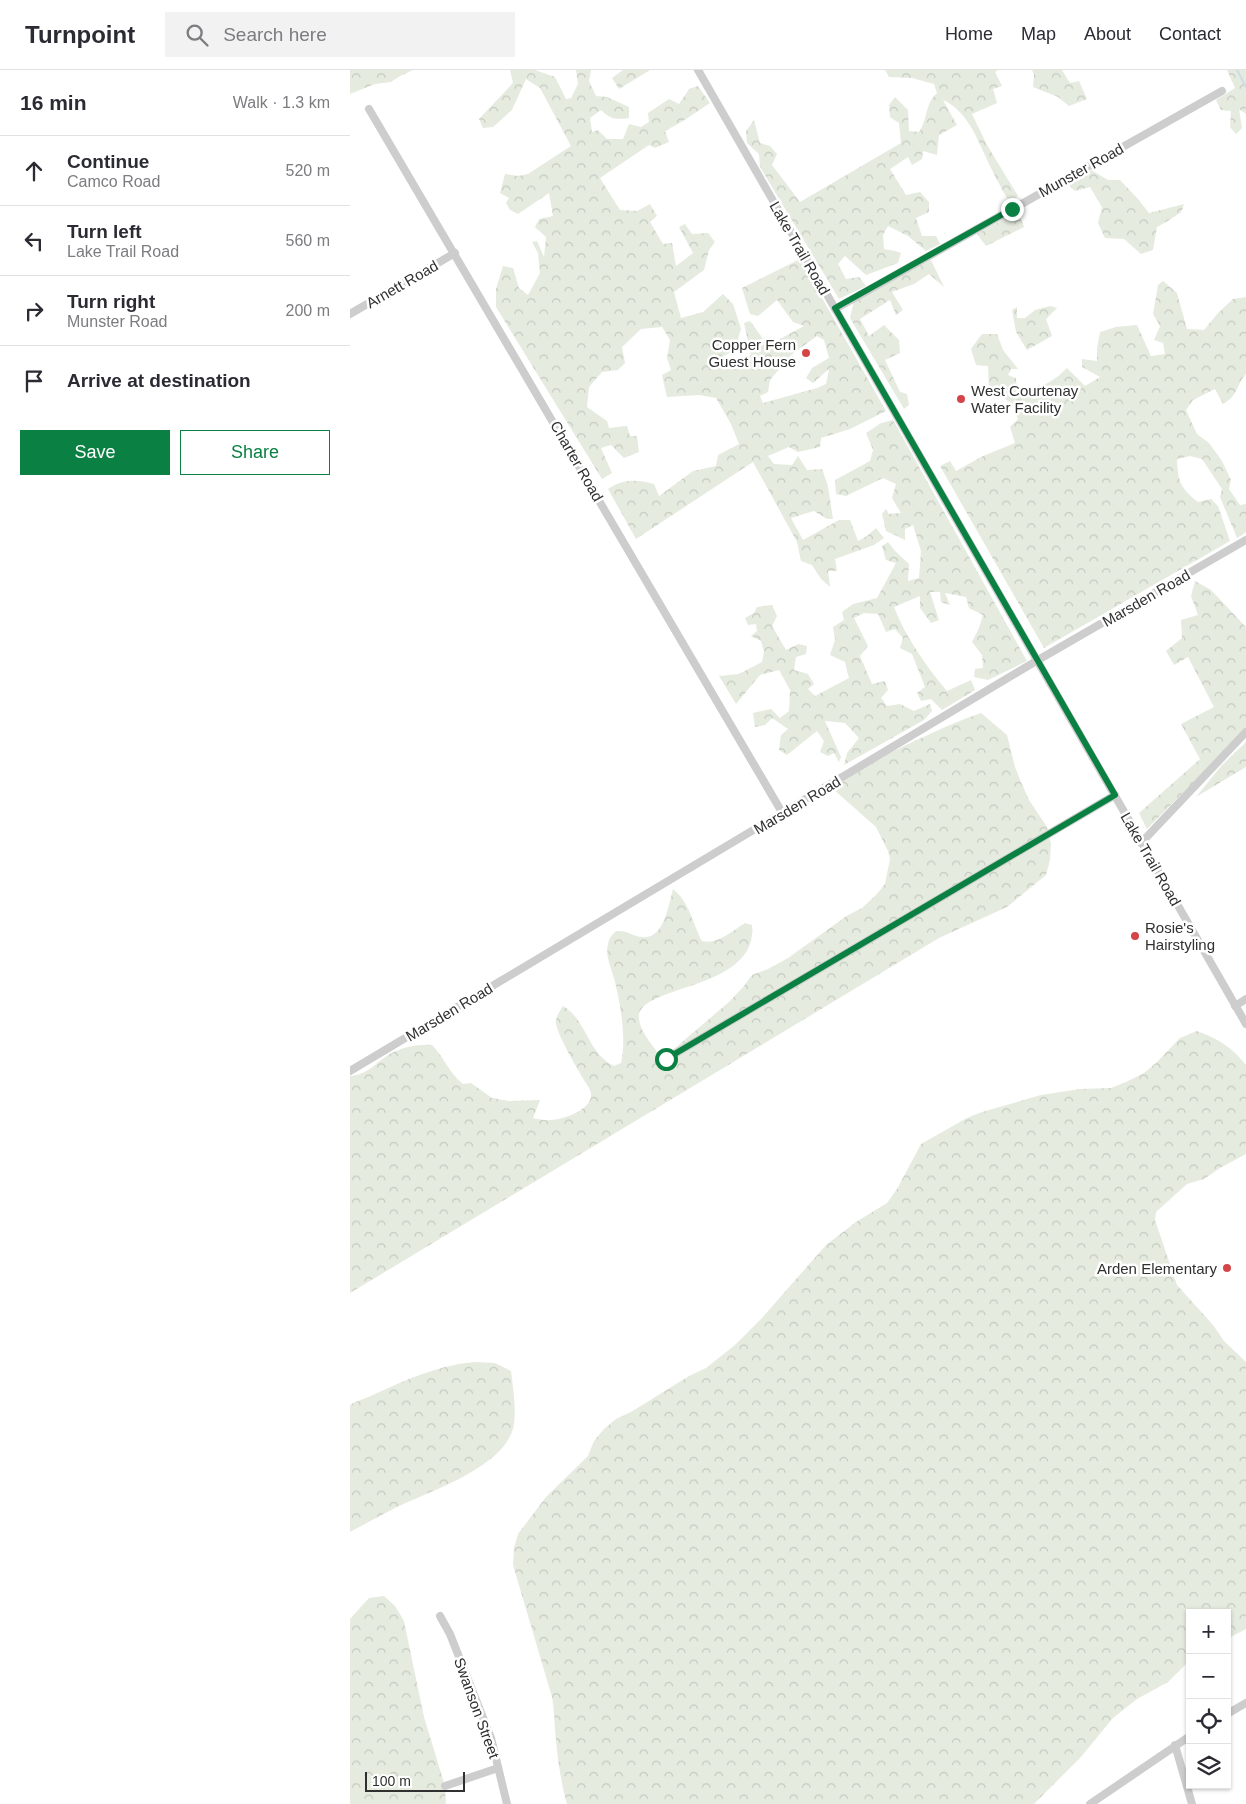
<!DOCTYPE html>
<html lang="en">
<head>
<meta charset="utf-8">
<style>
	:root { --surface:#fff; --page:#f2f2f3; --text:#2b2b33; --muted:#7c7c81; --line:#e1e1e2; --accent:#0b8043 }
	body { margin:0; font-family:Helvetica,sans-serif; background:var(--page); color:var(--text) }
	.controls { position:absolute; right:15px; bottom:15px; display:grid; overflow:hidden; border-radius:0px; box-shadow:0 1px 4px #0004 }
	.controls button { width:45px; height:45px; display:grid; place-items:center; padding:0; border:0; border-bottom:1px solid var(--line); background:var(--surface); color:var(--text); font:25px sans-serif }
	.scale { position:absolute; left:15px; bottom:12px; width:100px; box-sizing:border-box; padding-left:5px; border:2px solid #303030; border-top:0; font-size:14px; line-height:18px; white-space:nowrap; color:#303030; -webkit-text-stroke:4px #fff; paint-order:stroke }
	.stop { position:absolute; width:15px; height:15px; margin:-11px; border:4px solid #0b8043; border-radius:50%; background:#fff }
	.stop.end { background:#0b8043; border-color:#fff; box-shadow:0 1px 5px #0008 }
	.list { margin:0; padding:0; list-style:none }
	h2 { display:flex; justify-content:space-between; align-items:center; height:65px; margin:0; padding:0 20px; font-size:21px }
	h2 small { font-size:16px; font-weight:400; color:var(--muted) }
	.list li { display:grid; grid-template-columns:32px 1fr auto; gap:15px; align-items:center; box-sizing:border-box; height:70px; padding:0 20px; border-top:1px solid var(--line) }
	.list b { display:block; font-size:19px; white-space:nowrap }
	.list p { margin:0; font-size:16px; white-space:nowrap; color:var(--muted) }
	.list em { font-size:16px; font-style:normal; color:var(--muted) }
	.actions { display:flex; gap:10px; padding:15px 20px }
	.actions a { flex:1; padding:11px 0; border:1px solid var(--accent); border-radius:0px; text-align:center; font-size:18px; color:var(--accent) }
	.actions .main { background:var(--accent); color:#fff }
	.icon { flex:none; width:28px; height:28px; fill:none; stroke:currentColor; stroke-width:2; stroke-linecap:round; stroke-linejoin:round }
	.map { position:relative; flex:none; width:896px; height:1734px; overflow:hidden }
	header { display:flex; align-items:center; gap:30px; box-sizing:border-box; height:70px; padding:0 25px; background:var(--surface); border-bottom:1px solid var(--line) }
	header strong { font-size:24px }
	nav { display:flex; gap:28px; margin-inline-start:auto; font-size:18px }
	.search { width:350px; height:45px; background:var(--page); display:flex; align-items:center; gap:12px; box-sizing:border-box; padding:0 18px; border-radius:0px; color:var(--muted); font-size:19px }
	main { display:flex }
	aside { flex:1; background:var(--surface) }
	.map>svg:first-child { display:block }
	.forest { fill:url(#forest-crowns); fill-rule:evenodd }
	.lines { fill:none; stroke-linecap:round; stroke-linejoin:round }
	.stream { stroke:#cddde9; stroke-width:2 }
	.minor { stroke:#cdcdcd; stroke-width:8 }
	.route { stroke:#0b8043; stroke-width:6 }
	.poi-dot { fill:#d44547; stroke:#fff; stroke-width:2 }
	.labels { text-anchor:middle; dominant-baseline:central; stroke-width:5; stroke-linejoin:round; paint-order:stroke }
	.street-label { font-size:15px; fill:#303030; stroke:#fff }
	.poi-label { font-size:15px; fill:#303030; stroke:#fff; text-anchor:end }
</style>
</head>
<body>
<header>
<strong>Turnpoint</strong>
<div class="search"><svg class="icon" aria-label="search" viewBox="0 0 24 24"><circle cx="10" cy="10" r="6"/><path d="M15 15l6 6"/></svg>Search here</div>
<nav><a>Home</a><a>Map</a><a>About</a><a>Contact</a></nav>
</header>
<main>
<aside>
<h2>16 min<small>Walk · 1.3 km</small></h2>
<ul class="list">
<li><svg class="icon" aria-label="ahead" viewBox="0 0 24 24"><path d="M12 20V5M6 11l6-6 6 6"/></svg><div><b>Continue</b><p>Camco Road</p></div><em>520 m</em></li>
<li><svg class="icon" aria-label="left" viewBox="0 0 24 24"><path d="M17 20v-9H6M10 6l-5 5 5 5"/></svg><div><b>Turn left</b><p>Lake Trail Road</p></div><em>560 m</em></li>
<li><svg class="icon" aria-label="right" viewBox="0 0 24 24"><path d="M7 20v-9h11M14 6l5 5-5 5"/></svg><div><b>Turn right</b><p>Munster Road</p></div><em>200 m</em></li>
<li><svg class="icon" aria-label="arrive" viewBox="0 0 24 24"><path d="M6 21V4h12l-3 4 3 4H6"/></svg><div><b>Arrive at destination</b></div></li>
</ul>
<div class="actions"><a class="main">Save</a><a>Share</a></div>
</aside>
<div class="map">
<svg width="896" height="1734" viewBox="0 0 896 1734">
	<defs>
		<pattern id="forest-crowns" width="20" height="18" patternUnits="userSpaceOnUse" patternTransform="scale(1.25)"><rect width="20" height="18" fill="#e5ebdf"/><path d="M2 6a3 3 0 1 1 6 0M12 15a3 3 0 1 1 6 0" fill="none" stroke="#c5cac0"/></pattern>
	</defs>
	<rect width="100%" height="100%" fill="#fff"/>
	<g class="forest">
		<polygon points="0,0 63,0 50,6 41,12 25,14 0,24"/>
		<path d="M160,0H185L205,7L216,29L221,28L228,14L226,0H241L239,11L246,26L257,27L279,37V48C266,50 260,49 251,40L240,48L242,62L248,60L257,69H273L279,54L291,57L299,52L298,43L319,29L329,34L339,19L348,16L360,33L333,51L315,61L319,72L305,78L299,75L250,108L270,140L287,141L300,134L307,146L300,152L313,174L322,173L326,196L343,183L329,157L335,154L342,164L358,163L365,172L359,180L354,200L324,222L331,248L353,242L373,224L383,234L391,259L384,281L373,286L382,294L401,285L394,253L400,251L411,266L415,277L454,256L443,252L427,230L408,246L400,244L392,218L450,189L536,341L500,359L471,368L470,377L448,382L439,377L418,386L424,394L442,395L448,386L457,400L472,399L478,416L483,449H477L464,441L441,448L453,470L489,450H500L508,471L517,466L526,458L534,468L524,475L485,489L487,501H478L480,517L471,509L462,495L451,491L447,472L403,392L286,469L258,419C273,409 286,409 304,414L309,426L343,401L366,396L368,385L389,374L381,354L366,328L349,325L317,327L312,305L321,300L317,288L320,270L312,257L291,259L272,277L275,293L268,300L252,302L239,317L237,337L257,351L259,358L277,356L280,366H287L289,382L274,388L261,375L251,378L262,403L252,409L146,237V219L153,196L163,198L169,218L178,225L190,203L188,183L182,172L187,171L194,187L196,167L185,157L189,149L203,146L199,123L168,144L160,140L156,133L159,128L150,123L155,104L168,106L178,104L221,76L190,18L176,9L162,40L143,57L133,58L129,49L163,13ZM467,266L474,270L479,288L462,298L456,308L463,313L479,299L476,314L467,318L413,333L410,326L418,322L420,310L441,285Z"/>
		<polygon points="273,0 300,0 269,19 262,8"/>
		<path d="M535,0H648L645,2L652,16L643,19L647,33L622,44L637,75L668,126L659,132C652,119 645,107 639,94C628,71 618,41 593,30L607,55L589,65L587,85L573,81L572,89L562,95L558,87L540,99L556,125L570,122L579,132V142L566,148L572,166H586L590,174L576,181L558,166L538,156L533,165L534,179L545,181L551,183L548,193L516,205L495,186L488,194L496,209L509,207L516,216L489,229L410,97L409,84L397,73L396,61L404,50L410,73L420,76L427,84L422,95L450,132L551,73L549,53L540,47L539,35L545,27L558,40L559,61L569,62C579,47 574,35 587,23L584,14L562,8L539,7Z"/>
		<polygon points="682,0 712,0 720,13 729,11 737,29 719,36 708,27 683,17 684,5"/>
		<polygon points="877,0 896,0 896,44 889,39 892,58 886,64 880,57 881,41 871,40 866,30 885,18"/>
		<path d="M741,100L758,110H770L788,129L799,143L834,134C833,136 833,139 831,142C829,144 810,156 807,157L803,180L791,184L774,169L755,168L748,153L752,137L740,117L725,121L720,117V111Z"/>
		<polygon points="668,141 674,157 636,176 627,164"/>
		<polygon points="581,190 594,217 579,204 564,214 542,222 553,240 546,245 540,230 510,249 519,266 534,255 549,270 550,283 535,290 550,322 557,324 559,335 554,339 500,248 504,230"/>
		<path d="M813,211L827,223L837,259L854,260L868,243L883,229L896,227V304C886,315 888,326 873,334L865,319L843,330L836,340L847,364L859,373L872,391L881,410L879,419L890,435L896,434V462L887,468L870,427L872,419L852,389L840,386L827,389C828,411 830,418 848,432L861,429L868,436L880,471L694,578L590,396L600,391L606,401L633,386L665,373L660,357L668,349L661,333L654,328L651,320L639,322L638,296L626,295L621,279L632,264H647L653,280L668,299H661L658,305L666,308L667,321C689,319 701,314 717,298L735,316L750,307L732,297V289L747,291V279L750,262L766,257L787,255L801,286L815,284L813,273L804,270L810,256L803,244L808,215Z"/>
		<polygon points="700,236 707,238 696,249 702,266 677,280 666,262 662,240 667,237 667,248 675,248 685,240"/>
		<path d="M543,350L677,591L638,610L624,607L625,599L633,598L632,585L622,572L629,558L633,545L619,538L616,527L595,523L600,535L591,532L590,522H580L589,550L581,553L570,538V526L544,537C556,568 576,596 597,621L621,610L625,620L592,640L581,629L571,631L567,623L575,617L562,584L550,578L553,568L545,559L536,562L528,544L514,543L504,548L518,576L510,586L522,614L535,611L538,620L531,628L537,636L550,634L564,641L580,634L582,641L574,650L494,695L497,683L509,668L495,653L475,651L491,687L489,692L484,683L478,686L470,682L474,671L467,661L437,685L429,680L431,665L438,659L422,648L415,655L405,657L403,643L421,639L430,648L439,641L440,620L429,600L410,605L386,634L369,606L389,604L412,592L414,582L411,571L401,566L407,561L406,554L398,555L395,548L404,543L407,537L422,535L427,546L422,556L436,580L448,574L457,576L456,584L446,587L444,600L458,604L464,614L458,619L465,626L499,608L495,592L480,585L485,570L483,557L494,550L492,542L503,534L527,528L546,493L536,490L532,476L538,472L545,481L559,494L558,511L569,508L571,481L563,455L555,459V470L536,461L532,444L536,439L539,444L551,443L542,428L546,414L533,408L496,426L486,424L485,410L520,391L523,380L516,363L531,353Z"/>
		<polygon points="845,511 861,520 896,557 896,659 797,759 789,743 850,689 831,654 864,637 838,587 824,595 816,581 832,568 831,550 848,545 841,526"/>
		<path d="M631,643L657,665L665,697L671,712L679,730L697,757L701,774L700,790L696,805L657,837L589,868L0,1223V1006C18,1005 26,992 40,984C53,977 68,974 82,975C94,987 99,1003 113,1014L121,1013L142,1028L159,1031L190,1030L183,1048C197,1052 209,1050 221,1045C229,1042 239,1036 241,1027C242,1021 237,1015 234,1010C226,996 209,968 206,954C205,947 210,941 213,936C237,950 237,983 264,996L271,993C277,970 270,931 264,908C261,897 255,885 258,874C259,868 262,865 266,861C278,860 281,866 292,867C314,870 319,834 323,819C340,833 342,852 352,871C367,875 382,861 395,853L402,855C409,922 284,914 289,949C290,962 303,975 310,986L318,984L379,932L394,916L402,905L418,899L438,888L498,845L512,838L526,825L535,814L540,789L538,781L526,757L482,718L478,711C491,701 509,697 524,690C559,674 594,656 631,643Z"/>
		<polygon points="896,672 896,697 846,727 872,695"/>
		<path d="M847,961C867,968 883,978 896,995V1084L870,1098L854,1109L837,1114L806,1142L805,1150L827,1215L863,1255L874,1271L896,1292V1559L877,1569V1543H840V1590L818,1612L787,1629L763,1648L730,1688L684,1734H217C210,1710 207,1684 205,1659C204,1648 204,1638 202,1627L163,1495L164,1478L168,1464L196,1427L238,1386L244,1371L254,1359L266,1349L281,1342L339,1306L356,1298L385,1275L412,1248L476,1175L506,1152L537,1133L547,1119L571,1074L617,1048L632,1042L691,1025L730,1019L761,1018L776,1012L794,1003L806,993L830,968Z"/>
		<path d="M125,1292L145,1293L161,1301C163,1317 166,1337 164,1354C158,1396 80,1421 47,1437C31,1445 15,1454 0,1462V1335C8,1330 17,1328 25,1324C58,1309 89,1295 125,1292Z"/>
		<polygon points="34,1526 45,1536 54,1551 74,1647 95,1716 96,1734 0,1734 0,1549 19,1528"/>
	</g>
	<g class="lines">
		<polyline class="stream" points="887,0 896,17"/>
		<g class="minor">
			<polyline points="348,0 896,954"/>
			<polyline points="19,39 433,744"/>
			<polyline points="485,239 872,21"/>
			<polyline points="0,244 105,183"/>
			<polyline points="791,773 896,662"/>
			<polyline points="885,936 896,929"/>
			<polyline points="316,989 765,725"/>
			<polyline points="0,1001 688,590 896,470"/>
			<polyline points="90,1546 100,1564 141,1668 157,1734"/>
			<polyline points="877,1644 896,1633"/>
			<polyline points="825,1675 842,1734"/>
			<polyline points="95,1716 148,1698"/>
			<polyline points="740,1734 840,1666"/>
		</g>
	</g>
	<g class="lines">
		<polyline class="route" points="316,989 765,725 485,238 662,139"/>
	</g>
	<g class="poi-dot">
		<circle cx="456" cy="283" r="5"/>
		<circle cx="611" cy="329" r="5"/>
		<circle cx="785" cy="866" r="5"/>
		<circle cx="877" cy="1198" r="5"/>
	</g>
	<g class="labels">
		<g class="street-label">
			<text transform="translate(731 100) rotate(-29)">Munster Road</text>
			<text transform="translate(450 178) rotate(60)">Lake Trail Road</text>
			<text transform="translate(52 214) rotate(-30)">Arnett Road</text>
			<text transform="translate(227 391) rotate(60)">Charter Road</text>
			<text transform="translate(796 528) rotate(-30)">Marsden Road</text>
			<text transform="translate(447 735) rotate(-31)">Marsden Road</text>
			<text transform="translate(801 789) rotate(60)">Lake Trail Road</text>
			<text transform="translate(99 942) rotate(-31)">Marsden Road</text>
			<text transform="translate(127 1638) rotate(70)">Swanson Street</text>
		</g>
		<g class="poi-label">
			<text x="446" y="274">Copper Fern<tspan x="446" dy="17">Guest House</tspan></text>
			<text x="621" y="320" text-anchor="start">West Courtenay<tspan x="621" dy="17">Water Facility</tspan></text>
			<text x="795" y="857" text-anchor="start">Rosie's<tspan x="795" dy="17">Hairstyling</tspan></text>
			<text x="867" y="1198">Arden Elementary</text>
		</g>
	</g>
</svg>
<div class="controls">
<button>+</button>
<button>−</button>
<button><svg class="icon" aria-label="locate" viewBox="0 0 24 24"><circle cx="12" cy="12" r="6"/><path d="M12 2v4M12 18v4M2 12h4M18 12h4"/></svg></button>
<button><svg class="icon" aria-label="layers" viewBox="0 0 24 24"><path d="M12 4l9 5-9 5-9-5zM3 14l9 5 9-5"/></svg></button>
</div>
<div class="scale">100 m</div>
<div class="stop" style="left:316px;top:989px"></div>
<div class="stop end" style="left:662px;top:139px"></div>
</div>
</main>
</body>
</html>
